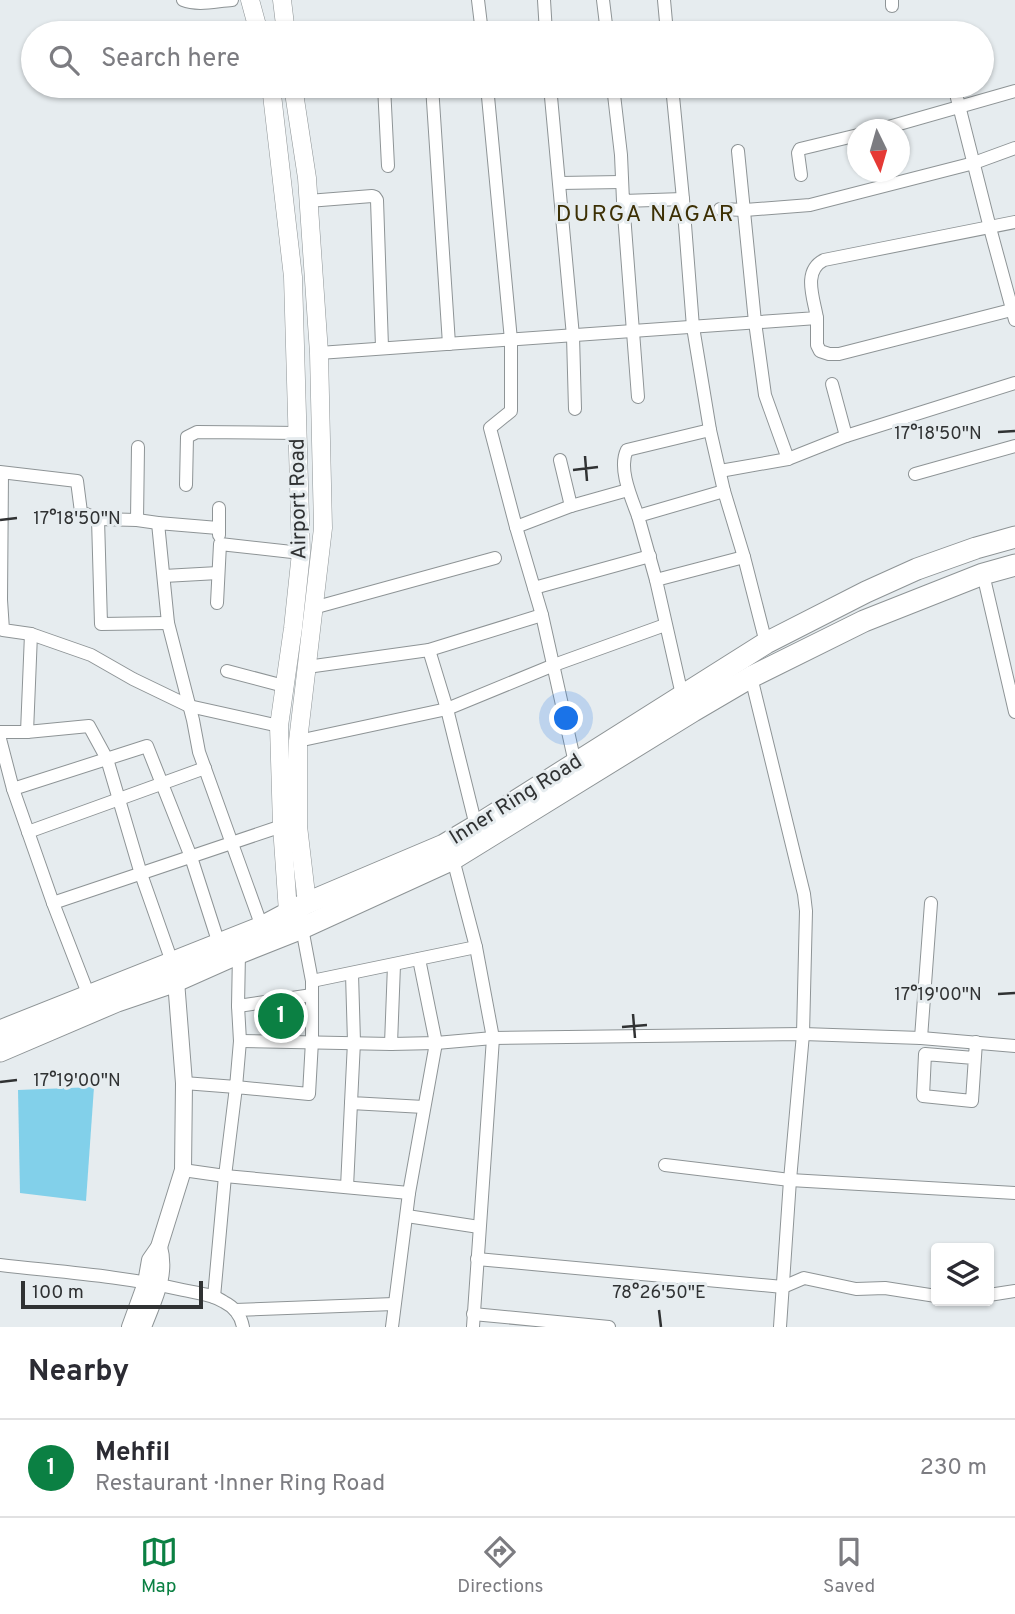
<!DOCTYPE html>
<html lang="en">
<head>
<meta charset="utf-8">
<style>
	:root { --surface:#fff; --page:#f2f2f3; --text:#2b2b33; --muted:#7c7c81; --line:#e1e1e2; --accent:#0b8043 }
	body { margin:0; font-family:Overpass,sans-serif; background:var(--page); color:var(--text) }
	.controls { position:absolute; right:21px; bottom:21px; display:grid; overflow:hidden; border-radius:7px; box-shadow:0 2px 5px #0004 }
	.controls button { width:63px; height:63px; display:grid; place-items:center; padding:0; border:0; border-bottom:2px solid var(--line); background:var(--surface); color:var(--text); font:35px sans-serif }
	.compass { position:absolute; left:847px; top:119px; width:63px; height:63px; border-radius:50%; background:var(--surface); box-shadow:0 2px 5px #0004; rotate:175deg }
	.scale { position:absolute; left:21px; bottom:18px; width:182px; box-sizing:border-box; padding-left:7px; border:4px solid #303233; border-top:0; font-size:19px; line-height:24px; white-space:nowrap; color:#303233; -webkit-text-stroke:5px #e6ecef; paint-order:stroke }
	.you { position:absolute; left:567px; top:719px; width:24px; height:24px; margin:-18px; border:5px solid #fff; border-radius:50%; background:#1a73e8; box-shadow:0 0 0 10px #1a73e833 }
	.badge { display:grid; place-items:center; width:46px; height:46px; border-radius:50%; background:var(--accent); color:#fff; font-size:23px; font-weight:700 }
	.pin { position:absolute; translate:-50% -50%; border:4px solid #fff; box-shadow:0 2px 7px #0006 }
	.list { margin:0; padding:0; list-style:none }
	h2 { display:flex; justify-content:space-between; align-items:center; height:91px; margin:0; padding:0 28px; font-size:30px }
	h2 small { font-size:23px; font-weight:400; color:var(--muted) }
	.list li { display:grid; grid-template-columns:46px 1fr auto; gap:21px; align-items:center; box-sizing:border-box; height:98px; padding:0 28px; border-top:2px solid var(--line) }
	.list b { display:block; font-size:26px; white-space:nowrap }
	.list p { margin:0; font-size:23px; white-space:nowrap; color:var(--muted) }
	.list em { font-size:23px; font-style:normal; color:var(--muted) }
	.icon { flex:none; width:38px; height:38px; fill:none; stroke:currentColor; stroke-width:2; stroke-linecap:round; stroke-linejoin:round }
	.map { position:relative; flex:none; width:1015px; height:1327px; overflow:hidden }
	.search { position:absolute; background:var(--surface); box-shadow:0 2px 5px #0004; left:21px; right:21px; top:21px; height:77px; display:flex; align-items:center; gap:18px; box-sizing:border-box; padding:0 24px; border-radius:38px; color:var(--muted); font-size:26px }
	.sheet { height:189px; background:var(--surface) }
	nav { display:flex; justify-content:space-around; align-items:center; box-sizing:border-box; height:98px; border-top:2px solid var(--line); background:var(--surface); font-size:19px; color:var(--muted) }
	nav a { display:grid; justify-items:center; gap:4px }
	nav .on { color:var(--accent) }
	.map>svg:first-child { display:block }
	.green { fill:#82d0ea }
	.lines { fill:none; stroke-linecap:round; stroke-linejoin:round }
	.minor-casing { stroke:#8e9496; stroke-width:14 }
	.tertiary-casing { stroke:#8e9496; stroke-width:18 }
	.secondary-casing { stroke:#8e9496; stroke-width:19 }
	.trunk-casing { stroke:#8e9496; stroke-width:23 }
	.minor { stroke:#fff; stroke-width:12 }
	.tertiary { stroke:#fff; stroke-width:16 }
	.secondary { stroke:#fff; stroke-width:18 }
	.trunk { stroke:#fff; stroke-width:21 }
	.ticks { fill:none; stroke:#303233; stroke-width:2.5 }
	.labels { text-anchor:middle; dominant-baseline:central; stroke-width:6; stroke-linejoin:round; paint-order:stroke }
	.street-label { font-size:21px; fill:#303233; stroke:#e6ecef }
	.neighbourhood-label { font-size:23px; letter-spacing:2px; fill:#3d3005; stroke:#e6ecef }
	.ticks-label { font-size:18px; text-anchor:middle; fill:#303233; stroke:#e6ecef; stroke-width:6; stroke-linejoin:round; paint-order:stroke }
</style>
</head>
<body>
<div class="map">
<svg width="1015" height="1327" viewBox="0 0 1015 1327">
	<rect width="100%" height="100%" fill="#e6ecef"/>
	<polygon class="green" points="94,1087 86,1201 20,1193 18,1090"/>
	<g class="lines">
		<defs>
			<g id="minor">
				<path d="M183,0C198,6 216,1 232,0"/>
				<polyline points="478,0 482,33"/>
				<polyline points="544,0 546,33"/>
				<polyline points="603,0 607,33"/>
				<polyline points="664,0 667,33"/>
				<polyline points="892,6 892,0"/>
				<polyline points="384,86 388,166"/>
				<polyline points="432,86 449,344"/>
				<polyline points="487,86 511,340 511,411 490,428 516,527 542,615 575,763"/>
				<polyline points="550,86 573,336 575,409"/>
				<polyline points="613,86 621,155 623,201 683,199"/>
				<polyline points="672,86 683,199 693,327 710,430 724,491 744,557 766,643"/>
				<polyline points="954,86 990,228 1015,320"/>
				<polyline points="878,130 1015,91"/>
				<polyline points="738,151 755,322 765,395 788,459 846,436 1015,383"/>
				<polyline points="801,175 798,153 800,149 858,135"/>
				<polyline points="560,183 621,182"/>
				<polyline points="308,201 372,196 375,197 377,200 382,347"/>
				<polyline points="623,201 638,397"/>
				<polyline points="720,209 745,210 810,205 974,163 1015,148"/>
				<polyline points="817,318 817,345 820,351 829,354 839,354 1015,309"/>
				<path d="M319,353L817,318C814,299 802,271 824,260L1015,222"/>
				<polyline points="832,384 846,436"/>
				<polyline points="560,460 571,506"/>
				<polyline points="720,471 788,459"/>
				<polyline points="0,472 77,481 81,512 98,519 137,520 158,523"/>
				<polyline points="2,473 1,600 3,630 31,634 91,655 133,679 189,706 279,726"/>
				<polyline points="915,474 1015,446"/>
				<polyline points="186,485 187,437 197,432 298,433"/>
				<path d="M638,516C631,497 618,468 627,450L710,430"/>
				<polyline points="98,519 101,624 168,623"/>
				<polyline points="137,520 138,447"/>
				<polyline points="516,527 571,506 628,490"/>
				<polyline points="218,528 158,523 168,623 193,720 199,752 262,927"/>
				<polyline points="219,535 219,508"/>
				<polyline points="983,574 1015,712"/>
				<polyline points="164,576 218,573"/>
				<polyline points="656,580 638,516 724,491"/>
				<polyline points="534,588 650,556"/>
				<polyline points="217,603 220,544 301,553"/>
				<polyline points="313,608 495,558"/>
				<polyline points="429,650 447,709 476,826"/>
				<polyline points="307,667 429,650 542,615"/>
				<polyline points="227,671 284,686"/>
				<polyline points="751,677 804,894 806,911 803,1034 790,1180 780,1327"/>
				<polyline points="682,695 656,580 744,557"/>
				<polyline points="0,732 27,732 89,726 107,759 141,874 172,962"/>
				<polyline points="27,732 31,634"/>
				<polyline points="0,739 13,789 147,746 191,857 219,944"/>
				<polyline points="298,741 447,709 554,665 665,625"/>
				<polyline points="13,789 53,903 89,996"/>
				<polyline points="28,832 205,768"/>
				<polyline points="453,859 476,947 493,1038 473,1327"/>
				<polyline points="53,903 282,826"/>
				<polyline points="352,974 354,1042 351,1103 424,1107"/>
				<polyline points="312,981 476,947"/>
				<polyline points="238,1006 312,995"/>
				<polyline points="921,1038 931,903"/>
				<polyline points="240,1041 391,1044 436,1043 493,1038 803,1034 921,1038 1015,1046"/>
				<polyline points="391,1044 394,965"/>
				<polyline points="974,1058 925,1054 923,1096 972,1101 976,1042"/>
				<polyline points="184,1083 236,1087 240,1041 238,1006 239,953"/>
				<polyline points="665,1165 790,1180 1015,1193"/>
				<polyline points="183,1170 225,1176 409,1193"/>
				<polyline points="347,1187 351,1103"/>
				<polyline points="407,1216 479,1227"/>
				<polyline points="477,1259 783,1287 804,1278 856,1289 885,1288 936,1296"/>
				<path d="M0,1265C61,1272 123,1276 183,1290C197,1293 212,1294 224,1302C234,1307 241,1316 243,1327"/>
				<polyline points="989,1295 1015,1291"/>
				<polyline points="214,1297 225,1176 236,1087 309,1094 312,1041 312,981 302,928"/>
				<polyline points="235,1310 394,1304"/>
				<polyline points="473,1314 609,1327"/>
				<polyline points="392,1327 409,1193 436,1043 419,959"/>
			</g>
			<g id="tertiary">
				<polyline points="130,1327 146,1283 150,1260 159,1247 183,1170 184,1083 176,981"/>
				<path d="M143,1327C153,1300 167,1276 159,1247"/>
			</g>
			<g id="secondary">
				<polyline points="250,0 259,33"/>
				<polyline points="282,0 286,33"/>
				<polyline points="271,86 293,277 301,553 293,628 279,726 282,826 288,912"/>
				<polyline points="293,86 307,178 319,353 323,528 298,741 298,826 307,903"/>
			</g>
			<g id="trunk">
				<polyline points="0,1031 262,927 307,903 444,845 476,826 766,643 866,592 917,569 976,548 1015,537"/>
				<polyline points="0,1051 117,1001 176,981 239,953 302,928 453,859 693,711 751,677 864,621 983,574 1015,565"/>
			</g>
		</defs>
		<use href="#minor" class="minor-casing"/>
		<use href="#tertiary" class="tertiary-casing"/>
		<use href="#secondary" class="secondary-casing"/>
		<use href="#trunk" class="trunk-casing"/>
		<use href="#minor" class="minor"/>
		<use href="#tertiary" class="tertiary"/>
		<use href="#secondary" class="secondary"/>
		<use href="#trunk" class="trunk"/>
	</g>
	<path class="ticks" d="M998,432L1015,431M585,456L587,481M573,470L598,467M0,520L17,518M998,994L1015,993M633,1014L635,1038M622,1027L647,1025M0,1082L17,1080M659,1310L661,1327"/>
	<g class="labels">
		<g class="street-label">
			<text transform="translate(299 499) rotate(-91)">Airport Road</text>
			<text transform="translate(516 800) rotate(-32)">Inner Ring Road</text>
		</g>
		<g class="neighbourhood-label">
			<text x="646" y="215">DURGA NAGAR</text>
		</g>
	</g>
	<g class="ticks-label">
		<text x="938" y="439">17°18'50"N</text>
		<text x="77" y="524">17°18'50"N</text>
		<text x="938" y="1000">17°19'00"N</text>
		<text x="77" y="1086">17°19'00"N</text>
		<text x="659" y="1298">78°26'50"E</text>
	</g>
</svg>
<div class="controls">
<button><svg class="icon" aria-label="layers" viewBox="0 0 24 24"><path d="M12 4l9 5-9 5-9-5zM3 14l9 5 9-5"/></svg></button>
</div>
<svg class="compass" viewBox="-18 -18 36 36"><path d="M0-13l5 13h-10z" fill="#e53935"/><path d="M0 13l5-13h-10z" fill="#7c7c81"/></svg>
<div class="scale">100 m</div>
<div class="you"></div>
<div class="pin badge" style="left:281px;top:1016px">1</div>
<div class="search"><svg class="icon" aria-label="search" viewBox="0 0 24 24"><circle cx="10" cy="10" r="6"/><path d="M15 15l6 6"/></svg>Search here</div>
</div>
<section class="sheet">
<h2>Nearby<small></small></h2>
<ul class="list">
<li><span class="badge">1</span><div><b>Mehfil</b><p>Restaurant · Inner Ring Road</p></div><em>230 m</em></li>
</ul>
</section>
<nav>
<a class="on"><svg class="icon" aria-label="map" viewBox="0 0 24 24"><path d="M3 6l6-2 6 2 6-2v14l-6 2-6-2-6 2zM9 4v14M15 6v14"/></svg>Map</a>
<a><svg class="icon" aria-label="directions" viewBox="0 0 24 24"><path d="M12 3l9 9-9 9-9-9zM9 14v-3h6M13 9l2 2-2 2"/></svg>Directions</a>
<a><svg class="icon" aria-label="saved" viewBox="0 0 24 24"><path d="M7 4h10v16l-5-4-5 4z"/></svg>Saved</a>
</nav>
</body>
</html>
